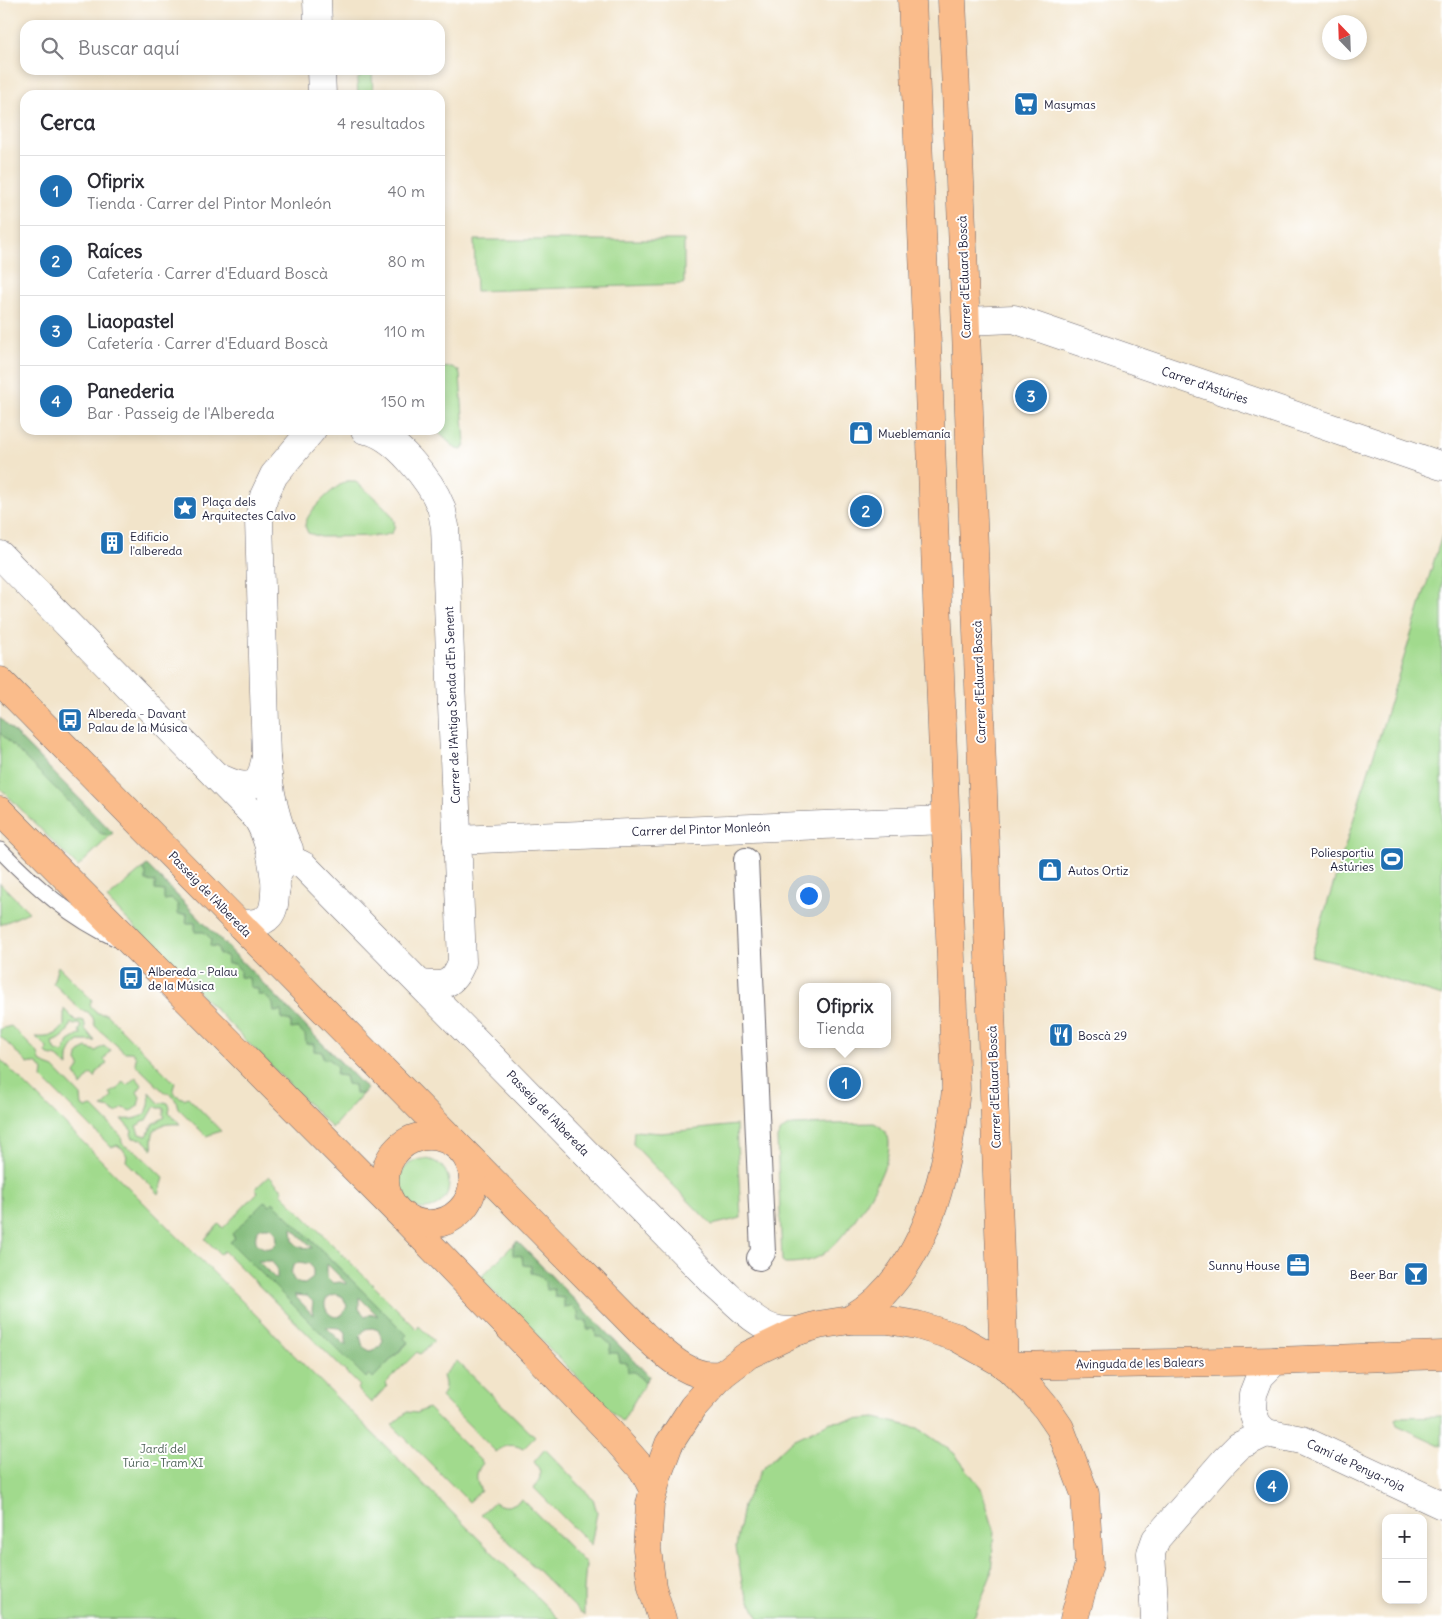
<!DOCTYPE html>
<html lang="es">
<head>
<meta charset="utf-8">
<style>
	:root { --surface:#fff; --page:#f7f7f7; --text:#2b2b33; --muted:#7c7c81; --line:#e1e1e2; --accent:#1f6fb2 }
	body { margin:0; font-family:Delius,sans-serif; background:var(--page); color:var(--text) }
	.controls { position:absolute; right:15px; bottom:15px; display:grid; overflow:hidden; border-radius:10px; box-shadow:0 2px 8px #0003 }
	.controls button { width:45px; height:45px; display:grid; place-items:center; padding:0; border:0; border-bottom:1px solid var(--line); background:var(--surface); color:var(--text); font:25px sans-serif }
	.compass { position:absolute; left:1322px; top:15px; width:45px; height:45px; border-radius:50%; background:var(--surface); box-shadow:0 2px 8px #0003; rotate:337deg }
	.you { position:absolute; left:808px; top:895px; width:18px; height:18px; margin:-12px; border:4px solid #fff; border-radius:50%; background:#1a73e8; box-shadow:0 0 0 8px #1a73e833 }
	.badge { display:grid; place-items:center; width:32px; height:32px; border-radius:50%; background:var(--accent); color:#fff; font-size:16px; font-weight:700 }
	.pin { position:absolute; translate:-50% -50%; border:2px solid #fff; box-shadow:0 1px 5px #0006 }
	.popup { position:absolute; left:799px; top:983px; width:92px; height:65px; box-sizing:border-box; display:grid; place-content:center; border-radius:10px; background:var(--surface); filter:drop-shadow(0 1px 4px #0005); font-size:16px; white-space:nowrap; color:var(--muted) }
	.popup b { font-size:19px; color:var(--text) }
	.popup::after { content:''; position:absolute; left:50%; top:100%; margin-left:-10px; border:10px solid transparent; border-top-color:var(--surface) }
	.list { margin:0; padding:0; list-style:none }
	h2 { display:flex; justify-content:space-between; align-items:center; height:65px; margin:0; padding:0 20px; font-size:21px }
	h2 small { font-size:16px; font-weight:400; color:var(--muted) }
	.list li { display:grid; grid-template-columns:32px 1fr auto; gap:15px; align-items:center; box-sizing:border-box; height:70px; padding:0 20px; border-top:1px solid var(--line) }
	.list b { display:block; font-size:19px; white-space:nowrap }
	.list p { margin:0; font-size:16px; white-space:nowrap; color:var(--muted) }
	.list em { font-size:16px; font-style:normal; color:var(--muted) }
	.icon { flex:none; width:28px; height:28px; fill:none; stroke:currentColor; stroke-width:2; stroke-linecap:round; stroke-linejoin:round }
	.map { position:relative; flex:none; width:1442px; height:1619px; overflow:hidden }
	.search { position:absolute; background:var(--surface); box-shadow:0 2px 8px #0003; left:20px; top:20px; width:425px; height:55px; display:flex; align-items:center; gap:12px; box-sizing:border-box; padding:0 18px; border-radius:15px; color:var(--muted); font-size:19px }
	.panel { position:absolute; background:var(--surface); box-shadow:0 2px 8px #0003; left:20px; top:90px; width:425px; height:345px; border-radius:15px }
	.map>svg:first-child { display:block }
	.green { fill:#a1da8d; stroke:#627e64; fill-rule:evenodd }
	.forest { fill:#80ba78; stroke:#516e5a; fill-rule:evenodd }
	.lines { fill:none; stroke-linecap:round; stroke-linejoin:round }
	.service-casing { stroke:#6b666d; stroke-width:17 }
	.pedestrian-casing { stroke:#6b666d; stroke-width:26 }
	.minor-casing { stroke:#6b666d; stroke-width:29 }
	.primary-casing { stroke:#6b666d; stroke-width:29 }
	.service { stroke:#fff; stroke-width:15 }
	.pedestrian { stroke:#fff; stroke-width:24 }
	.minor { stroke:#fff; stroke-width:28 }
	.primary { stroke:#fabc8b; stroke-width:28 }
	.labels { text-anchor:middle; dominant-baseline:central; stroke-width:4; stroke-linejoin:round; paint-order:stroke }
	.poi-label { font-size:12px; fill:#22223b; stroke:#fff; text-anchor:start }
	.street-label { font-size:12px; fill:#22223b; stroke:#fff }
	.park-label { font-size:12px; fill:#4e6258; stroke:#fff }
</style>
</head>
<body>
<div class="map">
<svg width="1442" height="1619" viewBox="0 0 1442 1619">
	<rect width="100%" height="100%" fill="#fff"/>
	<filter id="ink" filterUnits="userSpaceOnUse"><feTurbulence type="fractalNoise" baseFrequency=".02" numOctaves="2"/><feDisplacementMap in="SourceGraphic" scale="10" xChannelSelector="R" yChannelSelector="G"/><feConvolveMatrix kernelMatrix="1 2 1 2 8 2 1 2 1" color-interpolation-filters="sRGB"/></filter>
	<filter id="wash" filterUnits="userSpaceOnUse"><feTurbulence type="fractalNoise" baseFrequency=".0096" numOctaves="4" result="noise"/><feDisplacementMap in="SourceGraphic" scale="20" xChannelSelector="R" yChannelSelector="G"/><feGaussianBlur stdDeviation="1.12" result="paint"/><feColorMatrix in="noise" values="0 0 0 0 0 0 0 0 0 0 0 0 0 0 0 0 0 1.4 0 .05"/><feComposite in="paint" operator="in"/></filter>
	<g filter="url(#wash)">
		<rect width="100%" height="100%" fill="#f2e4ca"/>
		<g class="green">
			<polygon points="372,72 373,95 358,95 357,80 363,73"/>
			<polygon points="474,240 684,240 684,284 476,291"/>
			<polygon points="452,367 459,371 460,375 465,444 462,450 456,449 436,430 440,430 440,368"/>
			<path d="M347,481H353L357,483C367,491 391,510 394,521C395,526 394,529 392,533L382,536L321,537L308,533L305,526C305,513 335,486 347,481Z"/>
			<polygon points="1442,535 1442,996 1336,962 1311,956"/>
			<polygon points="0,718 113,833 78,867 0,788"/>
			<polygon points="147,865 367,1089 332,1128 107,899"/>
			<polygon points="0,883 29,912 0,925"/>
			<path d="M58,966L92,1000L90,1004C93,1012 97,1014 106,1014L175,1083L173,1089L176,1095L184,1099L188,1097L221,1131L206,1136L178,1108L176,1101L170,1093L164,1092L135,1064L136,1058L134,1053L130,1052H124L95,1026L93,1018L88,1012L81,1010L53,983Z"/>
			<path d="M64,1009L76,1021L80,1020L84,1021L85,1025V1029L95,1041H79C69,1049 67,1055 68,1067L57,1057L48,1055L46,1052L47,1048L36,1037C49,1038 56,1036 64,1026ZM71,1023L74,1025L78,1024L80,1025L81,1028L79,1030L81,1034L69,1041L63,1053L56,1051L52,1042C62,1040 68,1033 71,1023Z"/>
			<path d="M11,1026L38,1053L40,1061L46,1065L54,1068L81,1096L82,1106L86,1108L93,1107L121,1136L122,1143L125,1146L136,1151L164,1178L159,1194L126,1161L127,1156L123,1149L117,1145L111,1147L42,1078L43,1071C39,1065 36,1061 28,1064L0,1036V1029Z"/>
			<polygon points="103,1046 111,1050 104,1059 107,1064 99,1069 95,1078 91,1074 81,1086 75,1073 80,1066 77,1061 79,1052 87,1048 96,1051"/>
			<polygon points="0,1059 264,1323 287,1348 559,1619 0,1619"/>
			<polygon points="136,1077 142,1085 137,1092 140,1097 138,1106 131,1111 123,1108 116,1113 110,1109 102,1107 113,1097 110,1093 118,1089 123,1081 127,1085"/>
			<path d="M149,1092L160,1104L164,1102L168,1103L170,1107L169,1112L180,1124C159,1123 149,1127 153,1150L142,1139L133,1138L131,1134L132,1131L121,1119C142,1121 152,1113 149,1092ZM155,1106L158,1108H164V1111L163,1114L165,1117L153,1124L147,1136L139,1134L136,1126L147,1120Z"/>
			<path d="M874,1123C882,1127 889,1133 889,1143C890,1174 847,1238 822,1255C811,1262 798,1263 785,1263L782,1261L777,1138C781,1130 784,1128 792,1125Z"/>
			<polygon points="736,1125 741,1218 712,1225 633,1144 634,1131 661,1133"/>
			<circle cx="424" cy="1184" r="25"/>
			<path d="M269,1176L283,1190L281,1193L417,1329L419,1326L434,1341L420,1354L417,1352L385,1384L387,1386L371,1403L357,1389L360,1386L224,1251L220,1254L205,1239L219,1224L223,1228L258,1192L255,1189ZM265,1202L269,1206L273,1202L406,1335L404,1338L408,1343L373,1377L369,1374L366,1377L231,1242L235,1238L232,1234Z"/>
			<polygon points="517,1241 649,1376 622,1422 480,1278"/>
			<path d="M457,1361L535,1437L523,1449C513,1443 505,1445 496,1452L441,1397C446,1389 446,1385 443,1376Z"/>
			<path d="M428,1408L483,1463C475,1473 475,1479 481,1491L469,1502L392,1425L407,1412L417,1413Z"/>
			<polygon points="1442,1416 1442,1446 1397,1425 1395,1419 1399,1417"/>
			<polygon points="875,1418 918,1428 954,1453 981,1488 994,1530 991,1575 975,1615 971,1619 759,1619 743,1587 736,1547 743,1506 761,1470 791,1441 831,1422"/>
			<path d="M545,1449L593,1499L597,1512L591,1545L534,1488C542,1478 542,1471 534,1462Z"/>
			<path d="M522,1499L586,1564L584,1590V1616L481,1514L494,1502C506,1509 511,1506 522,1499Z"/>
		</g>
		<g class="forest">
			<polygon points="0,718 113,833 110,836 100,833 0,733"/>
			<polygon points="147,865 367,1089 362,1094 355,1094 354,1085 347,1084 345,1076 336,1075 337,1067 329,1059 323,1059 322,1052 314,1051 314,1044 306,1044 305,1035 298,1028 291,1029 291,1021 282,1019 281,1011 274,1012 273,1004 264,995 258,995 258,989 250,987 249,978 240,977 240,970 235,964 228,964 227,956 219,954 218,947 210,946 211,939 204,932 195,932 195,923 186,923 187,914 178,914 178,905 172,899 164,900 164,891 155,890 155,882 146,881 146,873 143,869"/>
			<path d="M265,1201L269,1206L273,1202L407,1335L404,1338L408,1342L373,1378L369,1374L366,1378L230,1242L235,1238L232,1234ZM263,1227H271L276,1232L277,1242C272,1251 262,1250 256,1242C255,1235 256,1229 263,1227ZM292,1228L312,1247V1248L299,1247L293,1241ZM258,1261H271L277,1268V1280ZM299,1262L310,1264L313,1270V1278L305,1284C297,1284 293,1281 291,1273L293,1266ZM327,1264L346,1283V1284L340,1282L333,1283L327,1277ZM337,1294L343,1297L347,1306C337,1335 309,1297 337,1294ZM294,1295L307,1296L313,1302L312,1309L313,1315ZM359,1297L378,1316L373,1314L365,1316L359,1309ZM326,1327L340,1328L346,1333V1346ZM372,1328L378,1330L383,1340L380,1347L370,1351L363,1347L360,1336L365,1329Z"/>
			<path d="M517,1241L649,1376L645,1383L635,1372H628L627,1363L620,1362L618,1353H609L611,1345L602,1337H596L595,1329H587V1321H579L578,1312L572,1306L564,1307V1298L555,1297L554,1289L547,1290C546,1280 541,1274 531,1273V1266L523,1265L522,1256L513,1255V1247Z"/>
		</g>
	</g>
	<g filter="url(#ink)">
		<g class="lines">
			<defs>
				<path id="service" d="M0,850C36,887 71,918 117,939"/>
				<polyline id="pedestrian" points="746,860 763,1253 759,1258"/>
				<g id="minor">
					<polyline points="317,0 318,25"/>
					<polyline points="321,70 322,95"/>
					<polyline points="966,321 1014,319 1442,466"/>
					<path d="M365,430C394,434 431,481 441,507C443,513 443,520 445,526L462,962C453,985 444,987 421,984"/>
					<path d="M0,555L257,818C270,839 273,864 276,888"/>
					<path d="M266,758C269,789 275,821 289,849"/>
					<path d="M216,776C228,782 251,793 260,778C263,772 264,764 266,758L259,520L264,496L274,475L312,430"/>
					<polyline points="457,840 946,820"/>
					<path d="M239,924C249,924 262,924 269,916C281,902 268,873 286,864C293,861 298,862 304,866L715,1284C732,1298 756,1327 779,1330C785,1331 792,1331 798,1331"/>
					<polyline points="1266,1433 1302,1440 1442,1505"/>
					<polyline points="1266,1433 1257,1424 1252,1410 1253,1394 1260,1376 1275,1361"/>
					<polyline points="1155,1619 1151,1553 1156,1539 1225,1460 1239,1446 1266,1433"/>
				</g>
				<g id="primary">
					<polyline points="952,0 963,249 1004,1364"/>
					<path d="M0,681L644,1335C665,1354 692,1382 723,1374"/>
					<polyline points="0,811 400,1214 609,1431 643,1470 653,1489"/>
					<circle cx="429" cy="1180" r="44"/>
					<path d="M850,1320C927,1274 948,1172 956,1089L929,391L912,0"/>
					<polyline points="1005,1366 1275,1361 1442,1355"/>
					<polyline points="662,1619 652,1587 647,1549 650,1504 658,1474 669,1444 693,1407 723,1374 748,1355 798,1331 818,1325 850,1320 888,1320 917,1325 956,1337 1004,1364 1032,1391 1047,1409 1060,1428 1085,1494 1089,1564 1074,1619"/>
				</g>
			</defs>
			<use href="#service" class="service-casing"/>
			<use href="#pedestrian" class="pedestrian-casing"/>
			<use href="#minor" class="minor-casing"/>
			<use href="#primary" class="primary-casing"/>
			<use href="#service" class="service"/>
			<use href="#pedestrian" class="pedestrian"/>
			<use href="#minor" class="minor"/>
			<use href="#primary" class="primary"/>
		</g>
	</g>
	<defs>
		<symbol id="supermarket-square" viewBox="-11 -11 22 22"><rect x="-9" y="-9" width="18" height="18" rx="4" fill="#1f6fb2" stroke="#fff"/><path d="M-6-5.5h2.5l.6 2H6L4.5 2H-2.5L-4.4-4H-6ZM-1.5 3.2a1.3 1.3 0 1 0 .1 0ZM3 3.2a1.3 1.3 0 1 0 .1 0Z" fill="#fff"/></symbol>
		<symbol id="shop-square" viewBox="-11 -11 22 22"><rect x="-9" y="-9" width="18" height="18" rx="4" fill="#1f6fb2" stroke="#fff"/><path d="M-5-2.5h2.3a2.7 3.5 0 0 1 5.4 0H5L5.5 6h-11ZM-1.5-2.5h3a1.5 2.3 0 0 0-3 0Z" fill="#fff"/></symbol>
		<symbol id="sight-square" viewBox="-11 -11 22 22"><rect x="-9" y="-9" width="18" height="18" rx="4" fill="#1f6fb2" stroke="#fff"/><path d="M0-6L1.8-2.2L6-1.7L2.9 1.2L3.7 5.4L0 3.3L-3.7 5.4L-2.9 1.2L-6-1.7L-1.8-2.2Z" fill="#fff"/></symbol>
		<symbol id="building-square" viewBox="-11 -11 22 22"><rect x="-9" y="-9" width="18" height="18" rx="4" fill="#1f6fb2" stroke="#fff"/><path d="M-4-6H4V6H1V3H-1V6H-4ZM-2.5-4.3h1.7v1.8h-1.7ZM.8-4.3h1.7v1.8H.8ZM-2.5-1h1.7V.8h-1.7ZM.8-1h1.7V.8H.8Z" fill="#fff"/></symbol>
		<symbol id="bus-square" viewBox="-11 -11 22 22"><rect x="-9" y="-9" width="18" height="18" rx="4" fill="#1f6fb2" stroke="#fff"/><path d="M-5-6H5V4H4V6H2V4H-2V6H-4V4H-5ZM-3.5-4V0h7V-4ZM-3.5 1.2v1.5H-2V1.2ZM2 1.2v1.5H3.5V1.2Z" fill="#fff"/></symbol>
		<symbol id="stadium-square" viewBox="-11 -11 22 22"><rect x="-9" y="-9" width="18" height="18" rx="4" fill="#1f6fb2" stroke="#fff"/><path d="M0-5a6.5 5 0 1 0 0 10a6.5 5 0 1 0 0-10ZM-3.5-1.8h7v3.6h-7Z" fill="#fff"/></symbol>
		<symbol id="restaurant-square" viewBox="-11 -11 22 22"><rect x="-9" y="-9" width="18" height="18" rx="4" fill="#1f6fb2" stroke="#fff"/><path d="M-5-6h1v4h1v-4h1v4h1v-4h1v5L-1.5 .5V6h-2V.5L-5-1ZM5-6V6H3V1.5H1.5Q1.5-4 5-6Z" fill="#fff"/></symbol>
		<symbol id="office-square" viewBox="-11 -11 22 22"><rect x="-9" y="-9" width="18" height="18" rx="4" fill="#1f6fb2" stroke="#fff"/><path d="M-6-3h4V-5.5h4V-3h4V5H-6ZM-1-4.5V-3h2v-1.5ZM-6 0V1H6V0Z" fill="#fff"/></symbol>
		<symbol id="bar-square" viewBox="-11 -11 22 22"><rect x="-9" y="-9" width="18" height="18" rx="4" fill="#1f6fb2" stroke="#fff"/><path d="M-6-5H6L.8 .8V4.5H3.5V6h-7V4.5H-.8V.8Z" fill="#fff"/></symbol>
	</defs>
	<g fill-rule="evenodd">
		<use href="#supermarket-square" x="1012" y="90" width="28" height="28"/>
		<use href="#shop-square" x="847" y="419" width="28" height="28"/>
		<use href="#sight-square" x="171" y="494" width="28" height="28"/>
		<use href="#building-square" x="98" y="529" width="28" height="28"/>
		<use href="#bus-square" x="56" y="706" width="28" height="28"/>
		<use href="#stadium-square" x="1378" y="845" width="28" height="28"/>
		<use href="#shop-square" x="1036" y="856" width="28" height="28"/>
		<use href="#bus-square" x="117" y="964" width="28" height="28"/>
		<use href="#restaurant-square" x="1047" y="1021" width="28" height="28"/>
		<use href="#office-square" x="1284" y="1251" width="28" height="28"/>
		<use href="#bar-square" x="1402" y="1260" width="28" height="28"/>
	</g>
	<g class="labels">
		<g class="poi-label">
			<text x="1044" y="104">Masymas</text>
			<text x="878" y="433">Mueblemanía</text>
			<text x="202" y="501">Plaça dels<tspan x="202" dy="14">Arquitectes Calvo</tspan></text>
			<text x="130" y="536">Edificio<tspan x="130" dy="14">l'albereda</tspan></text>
			<text x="88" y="713">Albereda - Davant<tspan x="88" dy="14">Palau de la Música</tspan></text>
			<text x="1374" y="852" text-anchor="end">Poliesportiu<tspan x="1374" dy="14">Astúries</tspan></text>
			<text x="1068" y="870">Autos Ortiz</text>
			<text x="148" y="971">Albereda - Palau<tspan x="148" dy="14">de la Música</tspan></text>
			<text x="1078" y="1035">Boscà 29</text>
			<text x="1280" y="1265" text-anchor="end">Sunny House</text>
			<text x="1398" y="1274" text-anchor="end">Beer Bar</text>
		</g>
		<g class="street-label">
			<text transform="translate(964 277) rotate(-92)">Carrer d'Eduard Boscà</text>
			<text transform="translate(1205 385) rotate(19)">Carrer d'Astúries</text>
			<text transform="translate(979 682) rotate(-92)">Carrer d'Eduard Boscà</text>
			<text transform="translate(452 705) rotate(-92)">Carrer de l'Antiga Senda d'En Senent</text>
			<text transform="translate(701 829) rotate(-2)">Carrer del Pintor Monleón</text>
			<text transform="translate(210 894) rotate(46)">Passeig de l'Albereda</text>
			<text transform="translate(994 1087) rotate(-92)">Carrer d'Eduard Boscà</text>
			<text transform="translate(548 1113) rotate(46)">Passeig de l'Albereda</text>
			<text transform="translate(1140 1363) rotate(-1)">Avinguda de les Balears</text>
			<text transform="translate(1356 1465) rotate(25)">Camí de Penya-roja</text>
		</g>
		<g class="park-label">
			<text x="163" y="1448">Jardí del<tspan x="163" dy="14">Túria - Tram XI</tspan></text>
		</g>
	</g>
</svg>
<div class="controls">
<button>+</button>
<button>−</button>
</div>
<svg class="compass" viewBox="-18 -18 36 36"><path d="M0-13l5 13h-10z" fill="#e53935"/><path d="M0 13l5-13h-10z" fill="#7c7c81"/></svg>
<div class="you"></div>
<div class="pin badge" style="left:845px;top:1083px">1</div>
<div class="popup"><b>Ofiprix</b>Tienda</div>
<div class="pin badge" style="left:866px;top:511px">2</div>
<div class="pin badge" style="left:1031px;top:396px">3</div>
<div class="pin badge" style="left:1272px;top:1486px">4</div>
<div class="search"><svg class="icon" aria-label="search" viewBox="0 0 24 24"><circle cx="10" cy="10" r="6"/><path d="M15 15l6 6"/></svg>Buscar aquí</div>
<section class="panel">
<h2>Cerca<small>4 resultados</small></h2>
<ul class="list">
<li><span class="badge">1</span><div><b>Ofiprix</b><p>Tienda · Carrer del Pintor Monleón</p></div><em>40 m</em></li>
<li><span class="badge">2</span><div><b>Raíces</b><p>Cafetería · Carrer d'Eduard Boscà</p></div><em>80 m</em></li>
<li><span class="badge">3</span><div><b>Liaopastel</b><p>Cafetería · Carrer d'Eduard Boscà</p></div><em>110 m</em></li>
<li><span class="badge">4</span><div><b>Panederia</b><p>Bar · Passeig de l'Albereda</p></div><em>150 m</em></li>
</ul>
</section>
</div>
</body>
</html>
